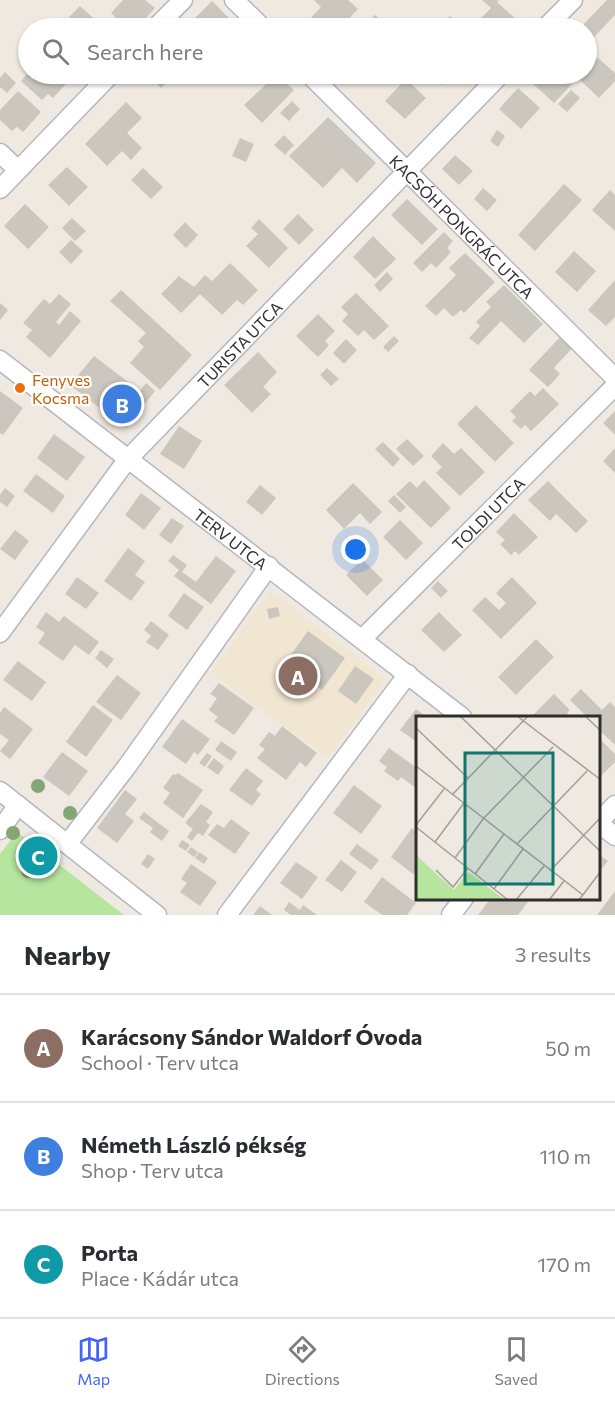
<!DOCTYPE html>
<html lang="en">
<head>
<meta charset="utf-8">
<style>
	:root { --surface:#fff; --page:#f2f2f3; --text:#2b2b33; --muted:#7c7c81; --line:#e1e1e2; --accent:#4264fb }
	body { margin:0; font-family:Commissioner,sans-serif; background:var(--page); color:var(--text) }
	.you { position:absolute; left:356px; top:550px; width:21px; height:21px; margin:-15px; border:4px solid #fff; border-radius:50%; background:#1a73e8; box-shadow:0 0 0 9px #1a73e833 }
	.badge { display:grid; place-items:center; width:39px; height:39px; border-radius:50%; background:var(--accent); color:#fff; font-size:20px; font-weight:700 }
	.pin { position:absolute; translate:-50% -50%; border:3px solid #fff; box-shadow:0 2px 6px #0006 }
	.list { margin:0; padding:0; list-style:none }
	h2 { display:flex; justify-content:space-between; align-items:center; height:78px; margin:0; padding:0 24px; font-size:26px }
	h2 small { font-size:20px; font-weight:400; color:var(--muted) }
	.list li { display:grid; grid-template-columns:39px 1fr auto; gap:18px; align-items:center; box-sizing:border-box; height:108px; padding:0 24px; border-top:2px solid var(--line) }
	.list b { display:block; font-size:22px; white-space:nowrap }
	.list p { margin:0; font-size:20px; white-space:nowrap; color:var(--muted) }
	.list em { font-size:20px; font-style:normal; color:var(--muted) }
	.icon { flex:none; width:33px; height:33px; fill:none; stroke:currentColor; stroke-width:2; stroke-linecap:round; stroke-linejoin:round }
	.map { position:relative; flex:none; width:615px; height:915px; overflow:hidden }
	.search { position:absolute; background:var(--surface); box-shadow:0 2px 4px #0004; left:18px; right:18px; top:18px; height:66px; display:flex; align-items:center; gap:15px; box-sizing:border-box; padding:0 21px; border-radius:33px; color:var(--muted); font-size:22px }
	.sheet { height:402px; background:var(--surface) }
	nav { display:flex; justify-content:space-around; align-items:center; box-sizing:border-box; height:84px; border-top:2px solid var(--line); background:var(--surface); font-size:16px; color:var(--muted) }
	nav a { display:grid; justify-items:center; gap:3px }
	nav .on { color:var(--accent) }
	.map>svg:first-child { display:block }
	.education { fill:#f0e6d1 }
	.green { fill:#b6e59e }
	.building { fill:#cbc7bf }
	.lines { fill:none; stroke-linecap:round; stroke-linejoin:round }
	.street-casing { stroke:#b4b7c1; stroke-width:21 }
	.street { stroke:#fff; stroke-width:18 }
	.tree { fill:#84a574 }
	.food-dot { fill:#e8710a; stroke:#fff; stroke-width:2 }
	.labels { text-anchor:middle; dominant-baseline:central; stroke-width:4.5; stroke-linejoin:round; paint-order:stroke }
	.street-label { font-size:16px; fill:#2e2e2e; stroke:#fff }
	.food-label { font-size:16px; fill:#c56008; stroke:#fff; text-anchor:start }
	.inset-road { fill:none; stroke:#a29e99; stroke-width:1.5 }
	.view { fill:#0f766e; fill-opacity:0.15; stroke:#0f766e; stroke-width:3 }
	.inset-edge { fill:none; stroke:#2e2e2e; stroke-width:3 }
</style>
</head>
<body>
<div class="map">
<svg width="615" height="915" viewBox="0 0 615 915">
	<rect width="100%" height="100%" fill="#efe9e1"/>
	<polygon class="education" points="270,591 385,679 328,758 211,673"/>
	<polygon class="green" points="17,832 124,915 0,915 0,854"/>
	<g class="building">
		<polygon points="123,0 145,0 155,8 137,28 129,21 124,25 111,13"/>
		<polygon points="314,0 348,0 358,9 340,28 319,28 309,20 321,7"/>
		<polygon points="482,0 499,0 497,2 517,20 509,28 488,28 479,20 491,8"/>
		<polygon points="607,0 615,0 615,15 594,37 582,26"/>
		<polygon points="212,1 234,23 229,28 185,28"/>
		<polygon points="80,6 104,28 81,28 69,17"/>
		<polygon points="375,15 384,23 379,28 362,28"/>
		<polygon points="450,16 463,28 438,28"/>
		<polygon points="598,58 615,73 615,81 599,98 579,79"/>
		<polygon points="5,72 16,83 7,93 0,87 0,78"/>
		<polygon points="27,74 34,80 40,74 74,75 53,98 48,94 42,100 21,81"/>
		<polygon points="146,74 176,74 161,88"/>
		<polygon points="277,74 294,90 262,123 244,105"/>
		<polygon points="429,74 464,74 455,83 449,77 441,85"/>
		<polygon points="539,74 561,74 572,84 554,103 531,82"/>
		<polygon points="406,79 426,98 405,119 385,101"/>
		<polygon points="518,88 540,108 521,129 499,109"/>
		<polygon points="571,90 580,98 567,112 558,104"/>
		<polygon points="18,91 41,112 23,132 17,127 12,131 0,120 0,110"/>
		<polygon points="292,101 300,109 289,121 280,113"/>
		<polygon points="126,102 142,118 127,133 142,148 131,160 122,151 107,166 85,144"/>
		<polygon points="328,117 376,163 357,183 342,168 323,188 289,156"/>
		<polygon points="497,130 505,136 498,147 490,141"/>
		<polygon points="284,135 294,145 285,155 274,145"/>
		<polygon points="240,138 254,144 246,162 232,156"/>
		<polygon points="455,155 473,171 459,185 442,169"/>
		<polygon points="67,167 88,187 69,206 48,185"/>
		<polygon points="143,168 163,187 151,199 131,180"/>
		<polygon points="564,184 582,200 535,251 518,235"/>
		<polygon points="483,188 497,200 487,211 474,199"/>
		<polygon points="610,190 615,195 615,231 592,210"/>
		<polygon points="407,199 438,229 422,245 391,215"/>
		<polygon points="25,204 49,227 28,249 4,226"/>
		<polygon points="298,214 314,230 299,245 283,229"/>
		<polygon points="72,218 86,231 75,241 62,228"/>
		<polygon points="259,219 288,248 269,268 246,246 258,234 251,228"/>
		<polygon points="185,222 198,235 186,248 173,235"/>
		<polygon points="444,232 453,241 447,248 451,252 436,268 431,263 422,272 413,263"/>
		<polygon points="373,236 396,259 375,279 353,257"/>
		<polygon points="71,240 83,251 71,264 59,252"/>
		<polygon points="574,251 596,271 577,292 555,272"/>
		<polygon points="465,253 495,282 464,313 461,310 453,317 444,308 436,316 425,306 456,275 449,268"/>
		<polygon points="230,263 258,290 243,305 237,300 222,315 200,294 181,313 161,294 179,276 194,287 205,275 212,281"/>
		<polygon points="387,272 393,279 380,292 374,285"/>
		<polygon points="615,280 615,317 606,326 588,310"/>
		<polygon points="504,285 543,324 524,343 501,321 478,345 469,338 480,326 476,322 491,307 486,302"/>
		<polygon points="121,290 192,355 160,390 130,363 144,347 138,341 146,333 110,301"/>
		<polygon points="356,293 389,326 374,340 364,330 358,336 342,321 348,314 341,307"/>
		<polygon points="59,294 71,304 56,322 59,325 70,311 81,321 50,358 26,337 32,330 23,323 44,299 50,304"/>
		<polygon points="0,303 8,310 0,320"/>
		<polygon points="318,314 335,331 325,341 329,345 318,357 296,336"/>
		<polygon points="562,335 574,346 554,368 560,374 548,387 529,370"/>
		<polygon points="394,336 399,341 388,352 383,347"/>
		<polygon points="346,339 357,350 344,364 333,353"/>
		<polygon points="258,352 277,372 263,387 271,394 252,413 224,385"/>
		<polygon points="94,356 140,391 146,383 155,391 126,428 70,385"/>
		<polygon points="327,368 339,379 331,386 320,375"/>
		<polygon points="543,388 559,404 531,431 525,425 521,429 512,421 516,417 510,411 530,391 535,396"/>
		<polygon points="0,391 23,408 3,435 0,433"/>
		<polygon points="476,405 514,443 495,462 457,424"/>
		<polygon points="615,411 615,435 603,423"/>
		<polygon points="179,426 202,441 184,469 160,454"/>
		<polygon points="54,434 85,457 67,481 37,458"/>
		<polygon points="407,439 424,456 413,466 396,449"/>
		<polygon points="383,442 400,459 393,467 375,449"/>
		<polygon points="443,443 454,454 461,448 485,472 460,496 436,473 442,467 431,456"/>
		<polygon points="615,448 615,473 603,461"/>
		<polygon points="36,474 65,496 53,513 23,491"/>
		<polygon points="424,480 451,508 431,528 396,494 410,481 417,488"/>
		<polygon points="548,481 588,521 576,533 556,514 550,521 528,500"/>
		<polygon points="353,483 382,512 370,524 360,513 344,529 326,510"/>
		<polygon points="260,485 276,498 262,515 246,502"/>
		<polygon points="5,488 15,496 7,507 0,502 0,495"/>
		<polygon points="141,493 161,508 144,530 125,515"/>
		<polygon points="394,495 406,507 400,513 388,501"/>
		<polygon points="514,513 538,537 519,555 515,551 511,555 500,544 505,540 496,532"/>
		<polygon points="172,518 184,526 171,544 159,535"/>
		<polygon points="400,520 423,543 406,560 383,537"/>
		<polygon points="15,530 29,541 15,560 0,549"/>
		<polygon points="128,548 145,561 135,575 145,582 131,601 104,581"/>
		<polygon points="173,555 187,565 182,572 196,582 216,556 236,571 211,604 174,576 179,570 168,561"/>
		<polygon points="362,559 383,580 367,596 346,575"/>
		<polygon points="77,577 99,593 86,609 65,594"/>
		<polygon points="512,577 537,603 501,639 472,610 485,597 499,610 506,603 496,593"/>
		<polygon points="438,581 448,591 441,598 431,588"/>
		<polygon points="184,593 204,607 187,630 168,616"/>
		<polygon points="278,607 280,616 269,619 267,609"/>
		<polygon points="46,612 59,622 64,616 99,642 89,655 75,645 63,661 38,643 45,633 36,627"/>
		<polygon points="439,612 462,635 444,652 421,630"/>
		<polygon points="151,621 169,635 158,650 146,642 151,636 144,630"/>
		<polygon points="308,631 345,658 322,690 314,684 305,694 300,690 297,694 287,688 296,671 285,663"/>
		<polygon points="536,639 554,657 516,695 498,677"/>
		<polygon points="101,650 114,659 107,668 95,658"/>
		<polygon points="18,661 46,682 32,701 3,680"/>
		<polygon points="355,666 374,679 356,704 338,691"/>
		<polygon points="117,675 141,693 121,720 96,702"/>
		<polygon points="219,683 254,708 234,735 214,721 218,717 209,710 217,698 210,694"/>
		<polygon points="581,689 602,710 610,702 615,707 615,745 598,729 598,717 587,717 570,700"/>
		<polygon points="554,694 570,710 567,713 571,717 531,717"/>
		<polygon points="93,705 113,720 86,757 66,742"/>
		<polygon points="4,707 33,729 10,759 0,751 9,740 0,734 0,713"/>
		<polygon points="416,709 427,717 417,717 417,742 400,730"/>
		<polygon points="182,719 210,739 198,755 194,752 186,764 162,747"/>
		<polygon points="282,726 317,753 306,767 300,762 286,780 257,758 265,749 259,745 269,732 275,736"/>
		<polygon points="601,740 615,754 615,762 598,779 598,742"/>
		<polygon points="221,741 237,752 231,761 215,750"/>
		<polygon points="389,748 417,768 417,789 401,777 398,781 384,771 387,767 379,761"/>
		<polygon points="62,752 88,771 69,796 43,777"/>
		<polygon points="207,753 212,756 205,767 199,763"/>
		<polygon points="214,758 224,766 218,775 207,767"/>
		<polygon points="246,768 263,781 256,790 261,794 252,806 229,790"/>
		<polygon points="178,773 203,790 183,818 163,803 170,793 163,788 173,774 175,775"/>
		<polygon points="354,785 382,806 361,834 333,813"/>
		<polygon points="125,790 137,799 125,814 134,821 117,843 97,828"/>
		<polygon points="201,804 213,812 206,822 210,825 203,836 198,833 192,841 187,837 193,829 185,823"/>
		<polygon points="144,812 169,831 162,841 150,832 153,828 139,818"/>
		<polygon points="231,819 250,833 235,854 208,835 217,824 224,828"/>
		<polygon points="412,828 417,832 417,869 413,874 391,857"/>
		<polygon points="182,840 190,845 186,851 178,846"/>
		<polygon points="357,844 379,860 371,870 349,854"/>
		<polygon points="191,847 198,852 194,857 187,852"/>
		<polygon points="36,849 46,857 41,864 30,856"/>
		<polygon points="199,852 208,858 204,864 195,858"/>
		<polygon points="148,854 155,859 148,869 141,864"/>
		<polygon points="598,854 608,861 598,873"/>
		<polygon points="341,860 357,872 342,892 325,880"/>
		<polygon points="296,862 318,877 302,899 280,883"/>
		<polygon points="191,864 217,882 200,906 180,892 187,883 181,879"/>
		<polygon points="382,877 416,903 407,915 382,915 364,902"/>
		<polygon points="615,891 615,915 597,915"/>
		<polygon points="491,898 531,898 518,915 478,915"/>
		<polygon points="289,902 300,910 303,905 317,915 291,915 284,910"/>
		<polygon points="260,906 272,915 253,915"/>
	</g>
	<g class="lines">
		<defs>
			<g id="street">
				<polyline points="234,0 263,28"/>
				<polyline points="155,28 183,0"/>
				<polyline points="545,28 573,0"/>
				<path id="s1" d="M309,74L615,378"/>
				<polyline points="0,153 18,170"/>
				<polyline points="0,189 111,74"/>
				<path id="s2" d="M0,360L462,717"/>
				<path id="s3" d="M0,633L127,460L501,74"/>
				<path id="s4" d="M362,639L615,386"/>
				<polyline points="0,791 157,915"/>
				<polyline points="598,823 615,805"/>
				<polyline points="598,823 615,836"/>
				<polyline points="0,830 18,805"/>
				<polyline points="68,843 128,765 269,566"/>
				<polyline points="227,915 408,674"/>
				<polyline points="451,915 464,898"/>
			</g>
		</defs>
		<use href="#street" class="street-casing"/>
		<use href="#street" class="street"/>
	</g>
	<g class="tree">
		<circle cx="38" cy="786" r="7"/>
		<circle cx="70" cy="813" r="7"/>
		<circle cx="13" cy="833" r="7"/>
		<circle cx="28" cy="871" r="7"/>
	</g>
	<circle class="food-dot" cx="20" cy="388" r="6"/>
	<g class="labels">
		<g class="street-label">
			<text stroke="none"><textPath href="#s1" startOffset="216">KACSÓH PONGRÁC UTCA</textPath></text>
			<text stroke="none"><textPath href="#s3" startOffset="376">TURISTA UTCA</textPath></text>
			<text stroke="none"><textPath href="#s4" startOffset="178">TOLDI UTCA</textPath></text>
			<text stroke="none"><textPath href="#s2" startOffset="292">TERV UTCA</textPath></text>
		</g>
		<g class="food-label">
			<text x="32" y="379">Fenyves<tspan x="32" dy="18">Kocsma</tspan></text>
		</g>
	</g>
	<g transform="translate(416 716)">
		<rect width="184" height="184" fill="#efe9e1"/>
		<path d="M0,139L38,174L52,156L89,184H0Z" fill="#b6e59e"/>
		<path class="inset-road" d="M44,0L185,136M101,0L185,64M169,0L185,15M0,12L52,62M0,50L167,179M36,79L112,0M0,109L28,73M0,111L92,184M19,126L48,87M101,128L171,55M39,142L67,103L137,31M20,154L37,171L52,152M134,155L185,101M59,158L88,118M78,173L107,133M100,184L128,150M133,184L148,165M163,184L185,155"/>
		<path class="view" d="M49,37H137V168H49Z"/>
		<rect width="184" height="184" class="inset-edge"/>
	</g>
</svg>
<div class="you"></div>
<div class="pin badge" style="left:298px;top:676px;background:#8d6e63">A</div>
<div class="pin badge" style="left:122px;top:404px;background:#3f7fe0">B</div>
<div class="pin badge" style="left:38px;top:856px;background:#0f9aa8">C</div>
<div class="search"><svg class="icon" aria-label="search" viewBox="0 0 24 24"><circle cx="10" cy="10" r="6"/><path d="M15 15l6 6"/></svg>Search here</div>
</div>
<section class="sheet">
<h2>Nearby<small>3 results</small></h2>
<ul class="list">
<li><span class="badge" style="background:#8d6e63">A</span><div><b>Karácsony Sándor Waldorf Óvoda</b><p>School · Terv utca</p></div><em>50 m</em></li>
<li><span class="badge" style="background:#3f7fe0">B</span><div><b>Németh László pékség</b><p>Shop · Terv utca</p></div><em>110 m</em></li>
<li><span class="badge" style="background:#0f9aa8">C</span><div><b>Porta</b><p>Place · Kádár utca</p></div><em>170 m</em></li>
</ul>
</section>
<nav>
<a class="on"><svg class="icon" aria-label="map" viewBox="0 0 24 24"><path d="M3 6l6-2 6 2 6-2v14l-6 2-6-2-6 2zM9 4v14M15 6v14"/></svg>Map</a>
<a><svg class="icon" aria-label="directions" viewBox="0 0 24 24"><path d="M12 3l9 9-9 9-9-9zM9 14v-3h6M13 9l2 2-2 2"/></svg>Directions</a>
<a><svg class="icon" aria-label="saved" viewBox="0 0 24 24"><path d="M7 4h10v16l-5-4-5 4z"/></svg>Saved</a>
</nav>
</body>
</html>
